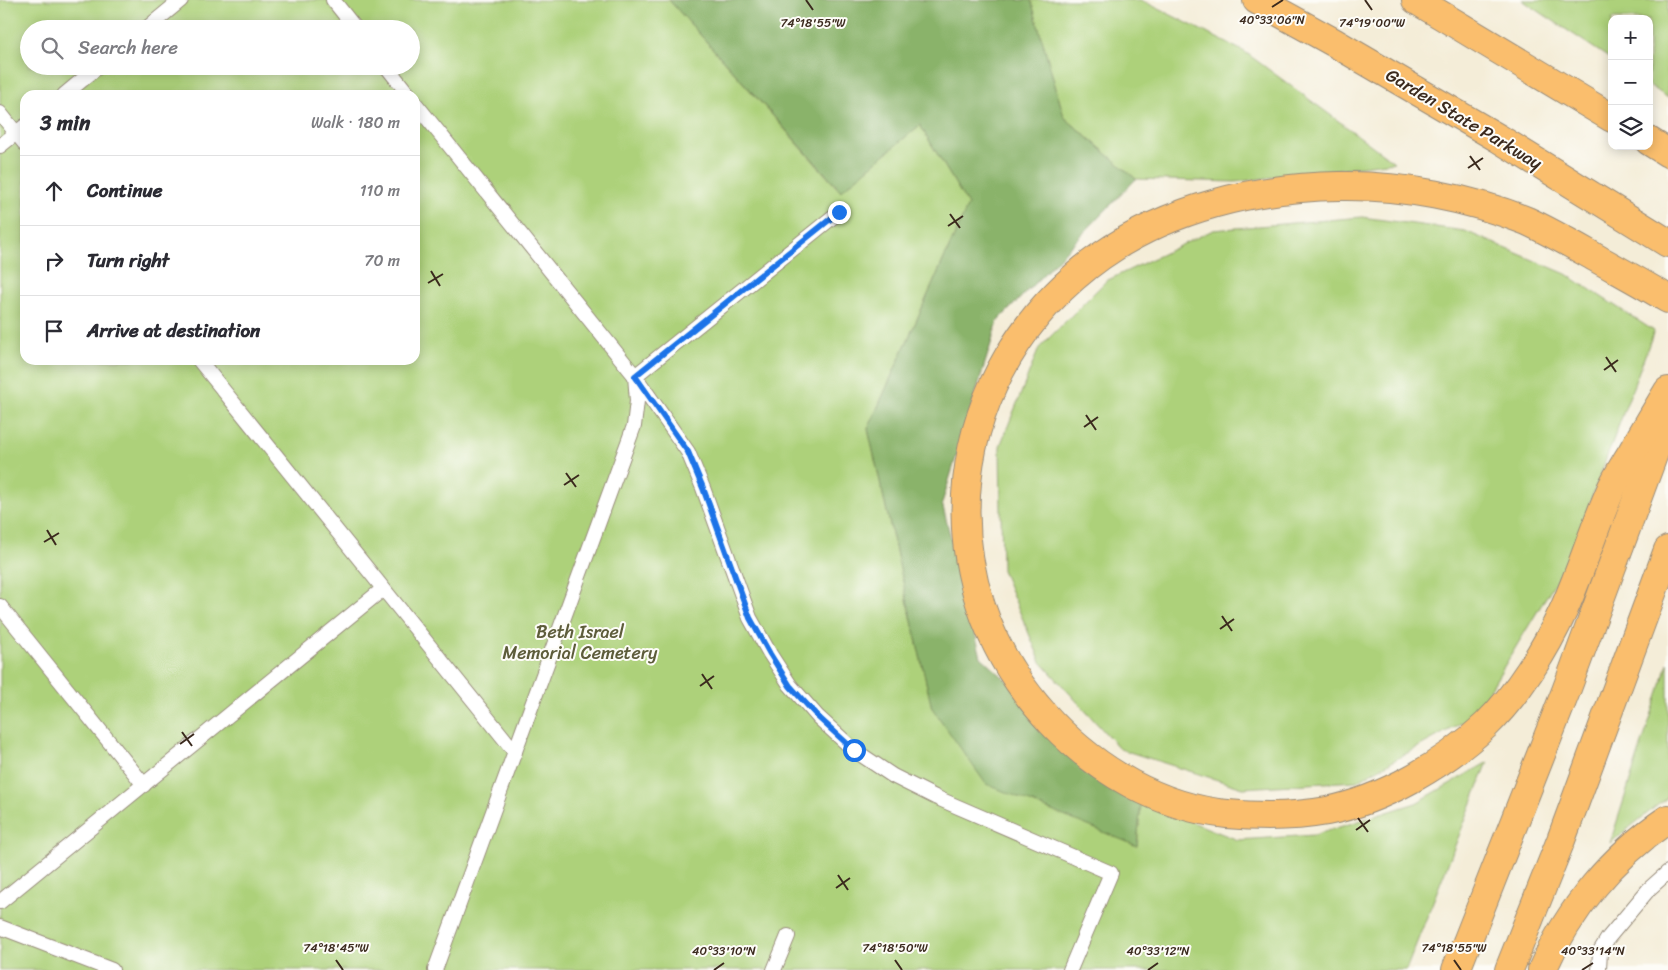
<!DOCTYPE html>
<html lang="en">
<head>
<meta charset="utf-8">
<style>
	:root { --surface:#fff; --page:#f2f2f3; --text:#2b2b33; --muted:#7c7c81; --line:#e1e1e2 }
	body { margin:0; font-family:Sriracha,sans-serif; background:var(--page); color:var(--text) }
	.controls { position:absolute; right:15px; top:15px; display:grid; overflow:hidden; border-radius:10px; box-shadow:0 2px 12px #0003 }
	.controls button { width:45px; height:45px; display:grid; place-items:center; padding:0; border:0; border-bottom:1px solid var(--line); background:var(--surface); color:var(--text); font:25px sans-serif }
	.stop { position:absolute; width:15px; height:15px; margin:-11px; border:4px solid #1a73e8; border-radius:50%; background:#fff }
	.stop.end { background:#1a73e8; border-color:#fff; box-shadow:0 1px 5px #0008 }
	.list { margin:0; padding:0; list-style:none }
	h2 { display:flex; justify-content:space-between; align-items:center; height:65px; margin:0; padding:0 20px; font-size:21px }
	h2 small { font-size:16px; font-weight:400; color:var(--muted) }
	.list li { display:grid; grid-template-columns:32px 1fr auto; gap:15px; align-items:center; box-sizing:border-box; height:70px; padding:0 20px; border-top:1px solid var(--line) }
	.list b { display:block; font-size:19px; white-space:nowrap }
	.list em { font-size:16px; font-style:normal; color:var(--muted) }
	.icon { flex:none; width:28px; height:28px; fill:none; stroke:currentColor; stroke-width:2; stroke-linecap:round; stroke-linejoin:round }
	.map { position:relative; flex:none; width:1668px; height:970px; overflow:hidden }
	.search { position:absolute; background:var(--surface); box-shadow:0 2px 12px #0003; left:20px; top:20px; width:400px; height:55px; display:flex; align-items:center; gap:12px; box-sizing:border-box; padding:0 18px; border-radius:28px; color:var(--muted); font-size:19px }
	.panel { position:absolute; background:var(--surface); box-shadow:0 2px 12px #0003; left:20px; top:90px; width:400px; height:275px; border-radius:15px }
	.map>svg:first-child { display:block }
	.green { fill:#add17a; stroke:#747e4c; fill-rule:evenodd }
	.forest { fill:#8ab36a; stroke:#626e44 }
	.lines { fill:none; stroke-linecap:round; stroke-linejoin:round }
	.service-casing { stroke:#988c7b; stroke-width:16 }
	.trunk-casing { stroke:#988c7b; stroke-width:30 }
	.motorway-casing { stroke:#988c7b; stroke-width:30 }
	.service { stroke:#fff; stroke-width:14 }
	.trunk { stroke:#fabe6d; stroke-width:28 }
	.motorway { stroke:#fabe6d; stroke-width:28 }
	.route { stroke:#1a73e8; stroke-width:6 }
	.ticks { fill:none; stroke:#3b2a1e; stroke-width:2 }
	.labels { text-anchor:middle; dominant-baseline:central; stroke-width:4; stroke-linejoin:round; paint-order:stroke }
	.street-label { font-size:18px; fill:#3b2a1e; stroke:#fdfcf7 }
	.park-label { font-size:18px; fill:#5d5c3a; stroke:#fdfcf7 }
	.ticks-label { font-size:12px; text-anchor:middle; fill:#3b2a1e; stroke:#fdfcf7; stroke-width:4; stroke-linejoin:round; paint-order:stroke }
</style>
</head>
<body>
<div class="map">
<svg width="1668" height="970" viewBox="0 0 1668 970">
	<rect width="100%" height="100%" fill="#fdfcf7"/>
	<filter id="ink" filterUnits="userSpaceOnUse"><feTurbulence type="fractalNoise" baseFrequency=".02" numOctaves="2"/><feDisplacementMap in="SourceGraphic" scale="10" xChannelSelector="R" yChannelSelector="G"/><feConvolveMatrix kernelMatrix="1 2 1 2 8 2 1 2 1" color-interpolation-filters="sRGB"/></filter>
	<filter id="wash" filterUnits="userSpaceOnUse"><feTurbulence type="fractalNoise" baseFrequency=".0096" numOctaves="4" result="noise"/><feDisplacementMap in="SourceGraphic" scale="20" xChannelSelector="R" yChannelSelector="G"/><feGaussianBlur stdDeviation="1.12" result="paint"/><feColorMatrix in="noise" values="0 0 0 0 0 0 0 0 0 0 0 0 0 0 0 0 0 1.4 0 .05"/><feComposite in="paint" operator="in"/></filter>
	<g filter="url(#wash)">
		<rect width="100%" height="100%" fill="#f4edd8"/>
		<g class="green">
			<path d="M0,0H669L840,191L920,125L968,205L868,429L932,708L1137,846L1141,802L1238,840L1314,835L1416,803L1488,762L1406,970H0ZM29,29H411V66H29ZM25,95H415V360H25Z"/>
			<polygon points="1031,0 1141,0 1245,52 1394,162 1235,182 1136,179 1064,117"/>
			<polygon points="1522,0 1668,0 1668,98 1649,85 1649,19 1612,19 1612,60"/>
			<polygon points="1362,217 1465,231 1566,274 1654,331 1568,561 1474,716 1357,781 1243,788 1120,749 1041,662 1002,570 1000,446 1039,348 1106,281 1213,230"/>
			<polygon points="1668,663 1668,797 1610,843"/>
		</g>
		<polygon class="forest" points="669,0 1031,0 1064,117 1136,179 998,321 942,503 981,657 1141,802 1137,846 986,784 932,708 868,429 968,205 920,125 841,191"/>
	</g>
	<g filter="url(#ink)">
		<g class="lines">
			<defs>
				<g id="service">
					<polyline points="333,0 356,29"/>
					<polyline points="146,29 181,0"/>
					<polyline points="386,66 409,95"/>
					<polyline points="64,95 99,66"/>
					<polyline points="415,103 635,376 637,401 634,426 435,970"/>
					<polyline points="0,113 25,144"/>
					<polyline points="0,146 25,126"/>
					<polyline points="839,212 635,376 688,452 703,488 750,618 770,654 790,685 818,717 854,750 893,776 935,797 1111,873 1070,970"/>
					<polyline points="199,360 515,752"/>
					<polyline points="0,606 144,785"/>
					<polyline points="0,902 383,589"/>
					<polyline points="0,927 112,970"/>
					<polyline points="774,970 788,936"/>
					<polyline points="1599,970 1600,951 1608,938 1649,889 1668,872"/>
				</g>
				<g id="trunk">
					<polyline points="1456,970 1566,691 1668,415"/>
					<polyline points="1509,970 1561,840 1668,550"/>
				</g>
				<g id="motorway">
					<polyline points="1257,0 1335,43 1498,138 1668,243"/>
					<polyline points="1416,0 1612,118"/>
					<polyline points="1649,141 1668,153"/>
					<path d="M1668,299C1645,285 1621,272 1598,259C1575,246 1551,232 1527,221C1469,198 1402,185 1340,186C1257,187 1169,208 1101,256C944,368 918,582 1052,723C1098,771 1159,807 1227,814C1260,817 1294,817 1327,811C1383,800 1445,764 1486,725C1517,695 1546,649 1564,609C1582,569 1594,527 1612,487C1618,475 1625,463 1632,452C1644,431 1656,411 1668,391"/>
					<path d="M1542,970C1569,909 1613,856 1668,819"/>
				</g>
			</defs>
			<use href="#service" class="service-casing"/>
			<use href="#trunk" class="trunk-casing"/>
			<use href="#motorway" class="motorway-casing"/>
			<use href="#service" class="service"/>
			<use href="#trunk" class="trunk"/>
			<use href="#motorway" class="motorway"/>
		</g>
	</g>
	<g class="lines" filter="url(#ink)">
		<polyline class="route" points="839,212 635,376 688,452 703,488 750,618 770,654 790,686 818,717 854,750"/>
	</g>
	<path class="ticks" d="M806,0L813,10M1365,0L1372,10M1272,7L1283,0M1470,156L1480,170M1468,168L1483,158M950,214L960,228M948,226L963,216M431,271L440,286M428,283L443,274M1606,357L1616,372M1604,370L1618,360M1086,415L1096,430M1084,427L1098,417M566,473L576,487M564,485L579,475M47,530L56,545M44,542L59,533M1222,616L1232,631M1220,629L1234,619M702,674L712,689M700,686L714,676M182,732L192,746M180,744L194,734M1358,818L1368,832M1356,830L1370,820M838,875L848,890M836,888L850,878M336,960L343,970M895,960L902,970M1454,960L1461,970M714,970L724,963M1148,970L1158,963M1582,970L1593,963"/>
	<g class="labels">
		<g class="street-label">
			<text transform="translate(1464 119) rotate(31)">Garden State Parkway</text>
		</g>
		<g class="park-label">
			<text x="580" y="632">Beth Israel<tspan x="580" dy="21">Memorial Cemetery</tspan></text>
		</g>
	</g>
	<g class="ticks-label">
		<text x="1272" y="24">40°33'06"N</text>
		<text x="1372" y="27">74°19'00"W</text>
		<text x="813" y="27">74°18'55"W</text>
		<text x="336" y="952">74°18'45"W</text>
		<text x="895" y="952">74°18'50"W</text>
		<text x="1454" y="952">74°18'55"W</text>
		<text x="724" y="955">40°33'10"N</text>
		<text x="1158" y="955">40°33'12"N</text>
		<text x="1593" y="955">40°33'14"N</text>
	</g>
</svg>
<div class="controls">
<button>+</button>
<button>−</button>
<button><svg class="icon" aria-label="layers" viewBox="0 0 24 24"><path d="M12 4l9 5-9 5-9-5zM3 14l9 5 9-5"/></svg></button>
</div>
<div class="stop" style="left:854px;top:750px"></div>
<div class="stop end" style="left:839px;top:212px"></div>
<div class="search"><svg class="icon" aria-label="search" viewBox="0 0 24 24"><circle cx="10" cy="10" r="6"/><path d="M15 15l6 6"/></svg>Search here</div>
<section class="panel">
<h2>3 min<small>Walk · 180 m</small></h2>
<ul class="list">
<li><svg class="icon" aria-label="ahead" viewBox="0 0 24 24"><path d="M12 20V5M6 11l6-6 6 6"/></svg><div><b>Continue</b></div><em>110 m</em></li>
<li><svg class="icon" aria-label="right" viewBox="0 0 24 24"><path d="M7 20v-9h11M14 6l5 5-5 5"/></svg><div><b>Turn right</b></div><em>70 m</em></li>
<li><svg class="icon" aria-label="arrive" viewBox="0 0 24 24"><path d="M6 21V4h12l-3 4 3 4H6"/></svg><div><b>Arrive at destination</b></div></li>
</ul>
</section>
</div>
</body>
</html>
